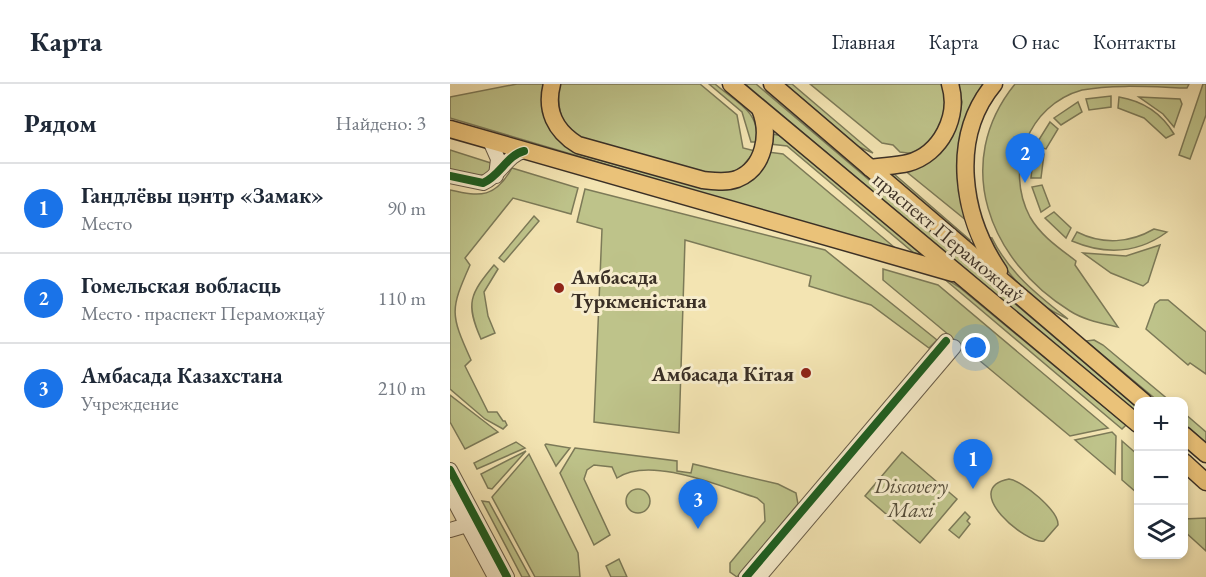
<!DOCTYPE html>
<html lang="ru">
<head>
<meta charset="utf-8">
<style>
	:root { --surface:#fff; --page:#f6f6f7; --text:#1f2937; --muted:#747a83; --line:#e0e1e3; --accent:#1a73e8 }
	body { margin:0; font-family:"EB Garamond",serif; background:var(--page); color:var(--text) }
	.controls { position:absolute; right:18px; bottom:18px; display:grid; overflow:hidden; border-radius:12px; box-shadow:0 3px 9px #0003 }
	.controls button { width:54px; height:54px; display:grid; place-items:center; padding:0; border:0; border-bottom:2px solid var(--line); background:var(--surface); color:var(--text); font:30px sans-serif }
	.you { position:absolute; left:526px; top:264px; width:21px; height:21px; margin:-15px; border:4px solid #fff; border-radius:50%; background:#1a73e8; box-shadow:0 0 0 9px #1a73e833 }
	.badge { display:grid; place-items:center; width:39px; height:39px; border-radius:50%; background:var(--accent); color:#fff; font-size:20px; font-weight:700 }
	.pin { position:absolute; translate:-50% -50px; filter:drop-shadow(0 2px 3px #0008) }
	.pin::after { content:''; position:absolute; top:32px; width:21px; height:18px; background:inherit; clip-path:polygon(0 0,100% 0,50% 100%) }
	.list { margin:0; padding:0; list-style:none }
	h2 { display:flex; justify-content:space-between; align-items:center; height:78px; margin:0; padding:0 24px; font-size:26px }
	h2 small { font-size:20px; font-weight:400; color:var(--muted) }
	.list li { display:grid; grid-template-columns:39px 1fr auto; gap:18px; align-items:center; box-sizing:border-box; height:90px; padding:0 24px; border-top:2px solid var(--line) }
	.list b { display:block; font-size:22px; white-space:nowrap }
	.list p { margin:0; font-size:20px; white-space:nowrap; color:var(--muted) }
	.list em { font-size:20px; font-style:normal; color:var(--muted) }
	.icon { flex:none; width:33px; height:33px; fill:none; stroke:currentColor; stroke-width:2; stroke-linecap:round; stroke-linejoin:round }
	.map { position:relative; flex:none; width:756px; height:493px; overflow:hidden }
	header { display:flex; align-items:center; gap:36px; box-sizing:border-box; height:84px; padding:0 30px; background:var(--surface); border-bottom:2px solid var(--line) }
	header strong { font-size:28px }
	nav { display:flex; gap:33px; margin-inline-start:auto; font-size:21px }
	main { display:flex }
	aside { flex:1; background:var(--surface) }
	.map>svg:first-child { display:block }
	.green { fill:#bec38a; stroke:#7c7a58; stroke-width:1.5 }
	.lines { fill:none; stroke-linecap:round; stroke-linejoin:round }
	.minor-casing { stroke:#695d49; stroke-width:16 }
	.major-casing { stroke:#3b3026; stroke-width:19 }
	.minor { stroke:#f7edcd; stroke-width:14 }
	.major { stroke:#eac279; stroke-width:16 }
	.cycleway-casing { stroke:#f7edcd; stroke-width:11 }
	.cycleway { stroke:#1b5e20; stroke-width:8 }
	.poi-dot { fill:#8f2418; stroke:#f7edcd; stroke-width:2 }
	.labels { text-anchor:middle; dominant-baseline:central; stroke-width:6; stroke-linejoin:round; paint-order:stroke }
	.street-label { font-size:21px; fill:#3b3026; stroke:#f7edcd }
	.poi-label { font-size:21px; font-weight:bold; fill:#3b3026; stroke:#f7edcd; text-anchor:start }
	.park-label { font-size:21px; font-style:italic; fill:#554d3a; stroke:#f7edcd }
</style>
</head>
<body>
<header>
<strong>Карта</strong>
<nav><a>Главная</a><a>Карта</a><a>О нас</a><a>Контакты</a></nav>
</header>
<main>
<aside>
<h2>Рядом<small>Найдено: 3</small></h2>
<ul class="list">
<li><span class="badge">1</span><div><b>Гандлёвы цэнтр «Замак»</b><p>Место</p></div><em>90 m</em></li>
<li><span class="badge">2</span><div><b>Гомельская вобласць</b><p>Место · праспект Пераможцаў</p></div><em>110 m</em></li>
<li><span class="badge">3</span><div><b>Амбасада Казахстана</b><p>Учреждение</p></div><em>210 m</em></li>
</ul>
</aside>
<div class="map">
<svg width="756" height="493" viewBox="0 0 756 493">
	<rect width="100%" height="100%" fill="#f3e4b2"/>
	<filter id="stains"><feTurbulence type="fractalNoise" baseFrequency=".00333" numOctaves="4"/><feColorMatrix values="0 0 0 0 .2 0 0 0 0 .09 0 0 0 0 .02 0 0 0 .5 -.17"/></filter>
	<radialGradient id="worn" r=".72"><stop offset=".6" stop-color="#630" stop-opacity="0"/><stop offset="1" stop-color="#630" stop-opacity=".3"/></radialGradient>
	<g class="green">
		<polygon points="67,0 96,0 119,63 259,105 286,102 318,68 333,70 450,168 0,34 0,13"/>
		<path d="M108,0H250L287,31L293,64L305,67L287,89L266,93L133,57C109,39 108,28 108,0Z"/>
		<path d="M259,0H265C287,19 310,27 307,58H301L292,28Z"/>
		<polygon points="295,0 306,0 688,324 688,330"/>
		<polygon points="335,0 342,0 423,69 409,63"/>
		<path d="M360,0H493C505,28 487,53 465,70L450,68L443,61L432,59Z"/>
		<polygon points="508,0 533,0 522,21 517,137 453,85 509,34 512,18"/>
		<path d="M565,0H739L737,4C704,3 664,0 632,6C578,21 554,84 580,133C591,152 609,164 626,177L625,181L668,243C651,239 634,236 620,227C539,177 501,79 565,0Z"/>
		<polygon points="753,0 756,0 756,31 740,75 729,71"/>
		<polygon points="661,12 661,23 639,26 636,15"/>
		<path d="M669,13C693,17 712,30 724,50L716,54L694,34L668,24Z"/>
		<polygon points="689,13 730,15 732,20 724,43 713,30"/>
		<polygon points="628,18 632,28 611,41 604,34"/>
		<polygon points="600,38 608,45 596,65 585,62"/>
		<polygon points="322,50 333,52 476,172 464,169 337,62 320,60"/>
		<path d="M0,66L44,80C36,99 15,91 0,88Z"/>
		<polygon points="584,67 594,70 591,94 581,94"/>
		<path d="M62,84L128,104L121,130L63,114L15,174L20,181C0,226 0,230 21,276L15,282L38,328H47L53,337H55L57,341L53,345L35,335L0,305V106C31,113 45,114 62,84Z"/>
		<polygon points="437,90 444,90 520,156 518,158"/>
		<polygon points="592,101 600,122 591,128 582,103"/>
		<polygon points="135,105 375,166 487,256 479,264 421,221 359,202 361,192 235,156 229,349 144,338 152,145 127,138"/>
		<polygon points="604,128 621,144 616,154 595,134"/>
		<polygon points="84,132 89,137 54,178 49,174"/>
		<path d="M704,145L717,148C687,170 655,171 622,157L627,148C653,161 680,159 704,145Z"/>
		<path d="M536,153L542,154C559,189 589,212 618,235C581,219 555,189 536,153Z"/>
		<polygon points="710,161 698,198 693,202 661,189 633,169 676,172"/>
		<path d="M44,181L48,185L34,208L38,232L45,249L31,255C15,219 20,210 44,181Z"/>
		<polygon points="433,185 488,201 658,344 620,352 433,196"/>
		<polygon points="486,188 509,203 676,341 672,345"/>
		<polygon points="710,216 718,216 756,248 756,290 740,279 738,281 696,245 705,220"/>
		<polygon points="644,256 653,261 720,317 708,317 636,257"/>
		<polygon points="0,311 48,348 15,365 0,338"/>
		<polygon points="734,329 756,348 756,359 734,340"/>
		<polygon points="662,348 666,352 665,390 625,356"/>
		<polygon points="672,357 688,371 688,407 686,408 672,396"/>
		<polygon points="66,358 75,364 27,385 24,379"/>
		<polygon points="96,360 120,364 106,382 95,361"/>
		<path d="M125,364L227,377V387L241,389L243,380L328,400L346,409L348,420L287,493L280,488V479L315,437L314,420L307,414C272,403 200,371 167,394L162,383L144,381L137,386L134,395L160,451L144,461L110,389Z"/>
		<polygon points="76,367 42,405 38,404 31,390"/>
		<polygon points="452,368 507,415 470,459 415,412"/>
		<polygon points="79,370 128,469 130,493 85,493 42,413"/>
		<path d="M559,395C573,397 609,427 608,441L594,457C577,461 509,405 559,395Z"/>
		<circle cx="188" cy="417" r="12"/>
		<polygon points="32,417 39,418 80,493 72,493"/>
		<polygon points="515,428 520,433 517,437 520,440 509,454 499,446"/>
		<polygon points="756,434 756,467 734,447 734,435"/>
		<polygon points="169,475 177,493 161,493 156,482"/>
	</g>
	<g class="lines">
		<defs>
			<g id="minor">
				<polyline points="40,57 48,75 46,92"/>
				<path d="M0,92L33,99C50,92 57,71 74,67"/>
				<polyline points="0,386 57,493"/>
				<polyline points="0,409 45,493"/>
				<polyline points="0,446 17,441"/>
				<polyline points="296,493 496,257"/>
				<polyline points="309,493 504,263"/>
			</g>
			<g id="major">
				<path d="M102,0C95,26 105,47 128,61L253,96C264,97 276,99 287,95C315,84 320,49 310,25"/>
				<polyline points="281,0 688,340"/>
				<polyline points="322,0 694,318"/>
				<path d="M544,0C499,54 512,133 549,187"/>
				<polyline points="0,45 503,189"/>
				<path d="M420,84C432,82 446,82 458,79C491,70 510,32 500,0"/>
				<polyline points="734,351 756,370"/>
				<polyline points="734,378 756,398"/>
			</g>
		</defs>
		<use href="#minor" class="minor-casing"/>
		<use href="#major" class="major-casing"/>
		<use href="#minor" class="minor"/>
		<use href="#major" class="major"/>
		<defs>
			<g id="cycleway">
				<path d="M0,92L33,99C50,92 57,71 74,67"/>
				<polyline points="0,386 57,493"/>
				<polyline points="296,493 496,257"/>
			</g>
		</defs>
		<use href="#cycleway" class="cycleway-casing"/>
		<use href="#cycleway" class="cycleway"/>
	</g>
	<g class="poi-dot">
		<circle cx="109" cy="204" r="6"/>
		<circle cx="356" cy="289" r="6"/>
	</g>
	<g class="labels">
		<g class="street-label">
			<text transform="translate(499 153) rotate(40)">праспект Пераможцаў</text>
		</g>
		<g class="poi-label">
			<text x="121" y="192">Амбасада<tspan x="121" dy="24">Туркменістана</tspan></text>
			<text x="344" y="289" text-anchor="end">Амбасада Кітая</text>
		</g>
		<g class="park-label">
			<text x="461" y="401">Discovery<tspan x="461" dy="24">Maxi</tspan></text>
		</g>
	</g>
	<rect width="100%" height="100%" filter="url(#stains)"/>
	<rect width="100%" height="100%" fill="url(#worn)"/>
</svg>
<div class="controls">
<button>+</button>
<button>−</button>
<button><svg class="icon" aria-label="layers" viewBox="0 0 24 24"><path d="M12 4l9 5-9 5-9-5zM3 14l9 5 9-5"/></svg></button>
</div>
<div class="you"></div>
<div class="pin badge" style="left:523px;top:405px">1</div>
<div class="pin badge" style="left:575px;top:99px">2</div>
<div class="pin badge" style="left:248px;top:445px">3</div>
</div>
</main>
</body>
</html>
